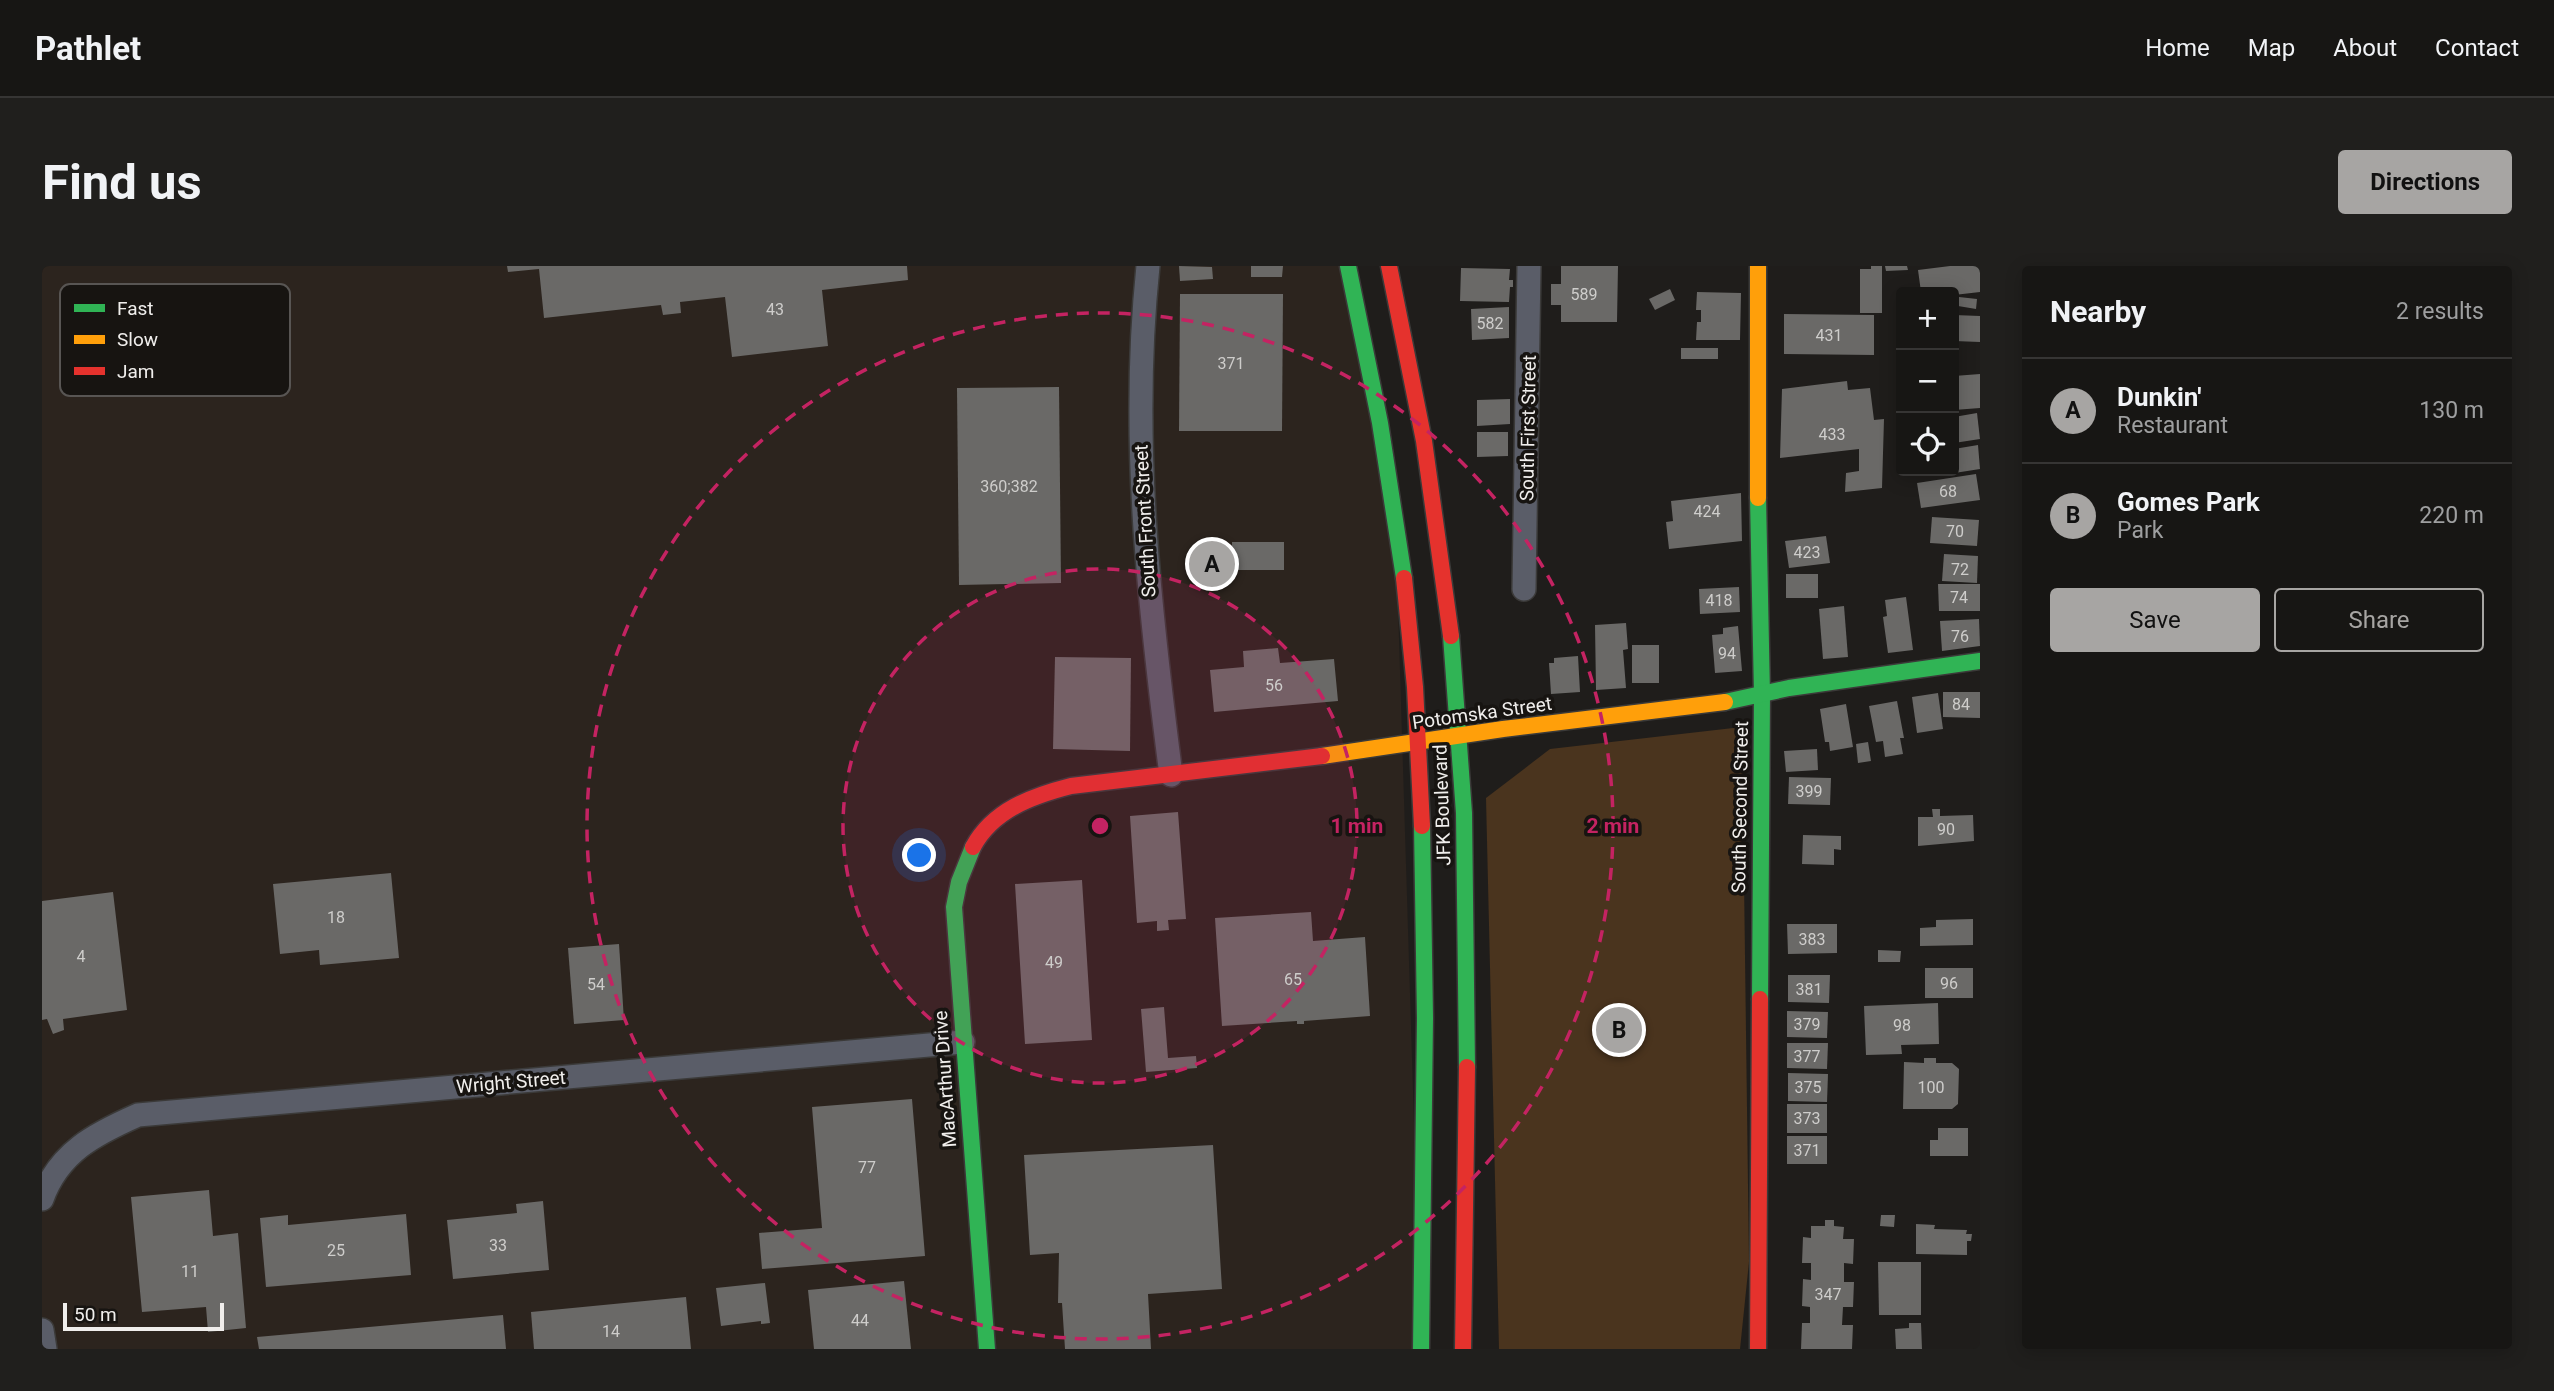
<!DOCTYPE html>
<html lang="en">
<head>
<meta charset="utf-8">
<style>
	:root { --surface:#171614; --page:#201f1d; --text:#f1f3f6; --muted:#9e9fa0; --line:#363534; --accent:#a7a5a3 }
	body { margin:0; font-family:Roboto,sans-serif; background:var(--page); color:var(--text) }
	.controls { position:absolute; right:21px; top:21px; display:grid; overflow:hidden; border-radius:7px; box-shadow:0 4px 18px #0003 }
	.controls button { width:63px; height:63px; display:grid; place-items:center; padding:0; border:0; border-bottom:2px solid var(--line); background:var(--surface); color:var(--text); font:35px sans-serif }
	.scale { position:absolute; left:21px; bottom:18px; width:161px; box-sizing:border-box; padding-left:7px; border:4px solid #f0eeec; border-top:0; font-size:19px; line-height:24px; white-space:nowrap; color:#f0eeec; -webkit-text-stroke:5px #171411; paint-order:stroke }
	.you { position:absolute; left:878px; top:590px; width:24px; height:24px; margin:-18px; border:5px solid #fff; border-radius:50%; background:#1a73e8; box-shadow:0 0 0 10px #1a73e833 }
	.badge { display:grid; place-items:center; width:46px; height:46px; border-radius:50%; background:var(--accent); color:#111; font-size:23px; font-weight:700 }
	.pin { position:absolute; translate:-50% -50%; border:4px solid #fff; box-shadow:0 2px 7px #0006 }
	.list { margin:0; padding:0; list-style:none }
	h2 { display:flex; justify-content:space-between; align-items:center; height:91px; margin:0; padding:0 28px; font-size:30px }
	h2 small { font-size:23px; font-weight:400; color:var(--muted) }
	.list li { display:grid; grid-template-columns:46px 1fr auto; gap:21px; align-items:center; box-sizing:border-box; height:105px; padding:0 28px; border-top:2px solid var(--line) }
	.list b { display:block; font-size:26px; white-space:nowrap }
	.list p { margin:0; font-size:23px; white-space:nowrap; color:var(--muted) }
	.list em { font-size:23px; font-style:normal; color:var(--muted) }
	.actions { display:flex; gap:14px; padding:21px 28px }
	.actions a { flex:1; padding:16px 0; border:2px solid var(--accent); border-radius:7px; text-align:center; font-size:24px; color:var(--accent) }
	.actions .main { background:var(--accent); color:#111 }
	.icon { flex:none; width:38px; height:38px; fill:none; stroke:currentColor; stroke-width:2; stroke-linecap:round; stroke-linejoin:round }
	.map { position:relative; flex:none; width:1938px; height:1083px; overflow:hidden; border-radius:7px }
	header { display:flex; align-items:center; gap:42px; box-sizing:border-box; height:98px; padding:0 35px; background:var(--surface); border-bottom:2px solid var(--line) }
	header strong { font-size:33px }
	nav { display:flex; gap:38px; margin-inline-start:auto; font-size:24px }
	.intro { display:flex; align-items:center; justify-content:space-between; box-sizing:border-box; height:168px; padding:0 42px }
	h1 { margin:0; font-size:49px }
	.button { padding:18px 32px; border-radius:7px; background:var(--accent); color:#111; font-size:24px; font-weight:700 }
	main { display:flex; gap:42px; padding:0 42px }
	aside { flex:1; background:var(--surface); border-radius:7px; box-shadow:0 4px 18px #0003 }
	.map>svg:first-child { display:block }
	.built { fill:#2c241e }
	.green { fill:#4a341e }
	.building { fill:#6a6967 }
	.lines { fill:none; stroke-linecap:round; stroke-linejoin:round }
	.street-casing { stroke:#3b3a39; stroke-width:26 }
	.fast-casing { stroke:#3b3a39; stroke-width:19 }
	.slow-casing { stroke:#3b3a39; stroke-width:19 }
	.jam-casing { stroke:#3b3a39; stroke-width:19 }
	.street { stroke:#5a5d68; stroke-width:23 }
	.fast { stroke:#30b455; stroke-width:16 }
	.slow { stroke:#ff9f0a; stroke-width:16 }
	.jam { stroke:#e5322d; stroke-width:16 }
	.ring { fill:none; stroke:#c42362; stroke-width:3.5; stroke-dasharray:12 9 }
	.labels { text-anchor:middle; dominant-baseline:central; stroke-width:7; stroke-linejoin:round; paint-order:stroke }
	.number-label { font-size:16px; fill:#cecdcb }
	.street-label { font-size:19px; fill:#f0eeec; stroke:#171411 }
	.key { fill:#171411; stroke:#585553; stroke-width:2 }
	.key-label { font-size:19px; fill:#f0eeec }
	.centre { fill:#c42362; stroke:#171411; stroke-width:3.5 }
	.ring-label { font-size:21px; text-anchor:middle; font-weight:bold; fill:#c42362; stroke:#171411; stroke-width:7; stroke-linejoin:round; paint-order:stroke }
</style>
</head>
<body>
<header>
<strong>Pathlet</strong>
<nav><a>Home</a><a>Map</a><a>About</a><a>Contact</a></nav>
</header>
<div class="intro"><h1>Find us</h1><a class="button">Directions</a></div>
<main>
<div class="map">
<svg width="1938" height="1083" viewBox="0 0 1938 1083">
	<rect width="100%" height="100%" fill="#1f1d1b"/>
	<polygon class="built" points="0,0 1306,0 1353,243 1379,1083 0,1083"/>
	<polygon class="green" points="1700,461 1707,996 1698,1083 1457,1083 1444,532 1508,483"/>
	<g class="building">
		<polygon points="465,0 865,0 866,14 780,24 786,80 690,91 683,31 638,36 639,47 621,49 619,39 502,52 497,3 466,6"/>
		<polygon points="1137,0 1170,1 1171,13 1138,15"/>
		<polygon points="1209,0 1241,0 1240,11 1209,11"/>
		<polygon points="1519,0 1576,0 1575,56 1519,56 1519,39 1509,39 1509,18 1519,18"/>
		<polygon points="1829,0 1840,0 1840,47 1818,47 1818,3 1829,3"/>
		<polygon points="1843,0 1865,0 1866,4 1844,5"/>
		<polygon points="1908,0 1938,0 1938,26 1912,29 1912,26 1879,26 1876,4"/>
		<polygon points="1419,2 1468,3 1467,14 1471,14 1471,21 1468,21 1467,36 1418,35"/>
		<polygon points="1628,23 1633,34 1613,44 1607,33"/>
		<polygon points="1655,26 1699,27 1698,74 1654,74 1655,56 1659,56 1659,44 1654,44"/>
		<polygon points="1138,28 1241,28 1240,165 1137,165"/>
		<polygon points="1917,31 1935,33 1934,43 1916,40"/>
		<polygon points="1467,41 1467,72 1430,74 1429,43"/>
		<polygon points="1742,48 1832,49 1832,89 1742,88"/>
		<polygon points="1912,49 1938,50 1938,76 1912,75"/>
		<rect x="1639" y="82" width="37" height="11"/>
		<polygon points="1938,108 1938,142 1912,144 1912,110"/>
		<polygon points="1805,115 1806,124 1828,122 1832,154 1842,153 1840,222 1803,226 1804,207 1817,205 1817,183 1738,192 1740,123"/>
		<polygon points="1017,121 1019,317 917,319 915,122"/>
		<polygon points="1468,133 1468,158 1435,160 1435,134"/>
		<polygon points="1935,147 1938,173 1912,177 1912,151"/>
		<polygon points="1435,166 1466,166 1466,190 1435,191"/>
		<polygon points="1936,179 1938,203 1906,208 1905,205 1912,205 1912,183"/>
		<polygon points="1934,208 1938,234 1879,242 1875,217"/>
		<polygon points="1699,227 1700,275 1627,283 1624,256 1631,255 1629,235"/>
		<polygon points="1890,251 1937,254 1935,280 1888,277"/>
		<polygon points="1784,270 1788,297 1747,302 1743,275"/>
		<rect x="1190" y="276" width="52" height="28"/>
		<polygon points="1902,288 1936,290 1935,317 1900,315"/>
		<rect x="1744" y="308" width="32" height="24"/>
		<polygon points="1896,318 1938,318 1938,345 1897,345"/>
		<polygon points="1697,321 1698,346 1658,348 1657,323"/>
		<polygon points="1864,331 1871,384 1846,387 1841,351 1845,350 1843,334"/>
		<polygon points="1802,340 1806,391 1781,393 1777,343"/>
		<polygon points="1937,353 1938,380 1900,385 1898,355"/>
		<polygon points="1584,357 1586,383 1581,384 1584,422 1554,424 1553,359"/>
		<polygon points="1696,360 1700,405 1673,407 1670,369 1681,368 1681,362"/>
		<rect x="1590" y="379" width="27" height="38"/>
		<polygon points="1236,382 1238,397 1292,393 1296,435 1172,446 1168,404 1202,401 1201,385"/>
		<polygon points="1536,390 1538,426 1509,428 1507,397 1512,397 1512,392"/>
		<polygon points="1013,391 1089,392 1088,485 1011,483"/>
		<polygon points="1901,426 1938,426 1938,452 1901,451"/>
		<polygon points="1896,427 1901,463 1875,467 1870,431"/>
		<polygon points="1855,435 1862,472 1858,472 1861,488 1843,491 1841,475 1834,476 1827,440"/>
		<polygon points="1804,438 1811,481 1788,485 1787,476 1783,476 1778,443"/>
		<polygon points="1826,476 1829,495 1816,497 1814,478"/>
		<polygon points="1775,483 1776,504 1744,506 1742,485"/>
		<polygon points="1747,511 1789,512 1788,539 1746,538"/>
		<polygon points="1890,543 1898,543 1898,550 1931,549 1932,575 1876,580 1876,551 1891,551"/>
		<polygon points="1136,546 1144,653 1126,654 1127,664 1115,665 1115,655 1095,657 1088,550"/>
		<polygon points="1761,569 1799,570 1799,584 1792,583 1792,599 1760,598"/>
		<polygon points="349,607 357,692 278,699 277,684 238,688 231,618"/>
		<polygon points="1040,614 1050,774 983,778 973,618"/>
		<polygon points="71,626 85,744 21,753 22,764 11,768 5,753 0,754 0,635"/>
		<polygon points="1269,646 1271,675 1323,671 1328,750 1262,755 1262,758 1255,758 1255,755 1180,760 1173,652"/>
		<polygon points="1931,653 1931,679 1878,680 1878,662 1894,661 1894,654"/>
		<polygon points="1745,658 1795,658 1795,687 1746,688"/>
		<polygon points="577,678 582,754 532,758 526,682"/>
		<polygon points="1836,684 1859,685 1858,696 1836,696"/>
		<rect x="1883" y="702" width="48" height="30"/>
		<polygon points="1746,709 1788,709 1787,737 1746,736"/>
		<polygon points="1896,737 1897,778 1859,779 1860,788 1824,789 1822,740"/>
		<polygon points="1122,741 1126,792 1154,790 1155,802 1104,806 1099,743"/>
		<polygon points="1745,745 1786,746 1785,772 1745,771"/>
		<polygon points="1745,777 1786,777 1785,803 1745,802"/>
		<polygon points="1882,792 1894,792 1894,797 1910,797 1917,803 1916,838 1910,843 1861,843 1862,796 1882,797"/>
		<polygon points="1746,807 1786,808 1785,836 1746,835"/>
		<polygon points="870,833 883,990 720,1003 717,967 780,962 770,841"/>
		<rect x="1745" y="838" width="40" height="29"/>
		<polygon points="1896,862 1926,862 1926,890 1888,890 1888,874 1896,874"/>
		<rect x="1745" y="870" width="40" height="28"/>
		<polygon points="1171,879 1180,1023 1106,1028 1109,1083 1023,1083 1020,1037 1016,1037 1017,987 988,989 982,889"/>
		<polygon points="167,924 171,970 196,967 204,1062 166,1066 164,1041 100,1046 89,931"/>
		<polygon points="501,935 507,1004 411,1013 405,954 475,947 474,938"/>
		<polygon points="364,948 369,1009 224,1021 218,952 246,949 246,959"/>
		<polygon points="1839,949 1853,949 1852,961 1838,960"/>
		<polygon points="1783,954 1792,954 1792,960 1802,961 1801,973 1812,973 1811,998 1802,997 1802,1016 1812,1016 1811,1041 1801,1041 1800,1059 1811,1059 1810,1083 1759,1083 1760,1057 1768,1057 1768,1041 1760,1040 1761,1013 1769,1014 1769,997 1760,997 1761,971 1769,972 1769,960 1783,960"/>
		<polygon points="1874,958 1893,959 1892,963 1925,964 1924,968 1930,968 1929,975 1925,975 1925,989 1874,988"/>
		<polygon points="1836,996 1879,996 1879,1049 1837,1049"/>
		<polygon points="862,1015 869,1083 772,1083 766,1024"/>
		<polygon points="723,1017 728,1057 719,1058 719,1055 679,1060 674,1022"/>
		<polygon points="644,1031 649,1083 492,1083 489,1046"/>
		<polygon points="461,1049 464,1083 217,1083 215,1071"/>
		<polygon points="1867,1057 1879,1057 1880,1083 1854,1083 1853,1063 1867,1062"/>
	</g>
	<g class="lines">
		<defs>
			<g id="street">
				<path d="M1106,0C1088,171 1107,339 1129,509"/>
				<polyline points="1482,323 1487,0"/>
				<path d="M0,933C17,886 53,868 96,849L921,776"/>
				<polyline points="0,1064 3,1083"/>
			</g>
			<g id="fast">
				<polyline points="1306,0 1338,157 1362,312"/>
				<polyline points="1716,232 1720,428 1718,733"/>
				<polyline points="1409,370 1422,547 1425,801"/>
				<polyline points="1683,436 1747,422 1938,395"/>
				<polyline points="931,581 917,616 912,641 945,1083"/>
				<polyline points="1379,1083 1383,752 1380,560"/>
			</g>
			<g id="slow">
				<polyline points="1716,0 1716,232"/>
				<polyline points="1280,490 1461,463 1683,436"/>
			</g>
			<g id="jam">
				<polyline points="1347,0 1382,175 1409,370"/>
				<polyline points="1362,312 1373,421 1380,560"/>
				<path d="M931,581C951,544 990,530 1029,520L1280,490"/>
				<polyline points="1421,1083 1425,801"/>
				<polyline points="1716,1083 1718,733"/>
			</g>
		</defs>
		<use href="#street" class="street-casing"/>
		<use href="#fast" class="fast-casing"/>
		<use href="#slow" class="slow-casing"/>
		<use href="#jam" class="jam-casing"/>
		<use href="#street" class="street"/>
		<use href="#fast" class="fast"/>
		<use href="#slow" class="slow"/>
		<use href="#jam" class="jam"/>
	</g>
	<circle cx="1058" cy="560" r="257" fill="#c42362" fill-opacity=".12"/>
	<g class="ring">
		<circle cx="1058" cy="560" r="257"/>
		<circle cx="1058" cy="560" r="513"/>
	</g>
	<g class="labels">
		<g class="number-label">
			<text x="1542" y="28">589</text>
			<text x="733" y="43">43</text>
			<text x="1448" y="57">582</text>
			<text x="1787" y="69">431</text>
			<text x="1189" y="97">371</text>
			<text x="1790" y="168">433</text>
			<text x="967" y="220">360;382</text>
			<text x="1906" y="225">68</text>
			<text x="1665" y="245">424</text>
			<text x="1913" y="265">70</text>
			<text x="1765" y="286">423</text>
			<text x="1918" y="303">72</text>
			<text x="1917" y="331">74</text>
			<text x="1677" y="334">418</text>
			<text x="1918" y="370">76</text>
			<text x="1685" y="387">94</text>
			<text x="1232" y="419">56</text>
			<text x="1919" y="438">84</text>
			<text x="1767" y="525">399</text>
			<text x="1904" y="563">90</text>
			<text x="294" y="651">18</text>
			<text x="1770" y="673">383</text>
			<text x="39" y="690">4</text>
			<text x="1012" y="696">49</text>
			<text x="1251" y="713">65</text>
			<text x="1907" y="717">96</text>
			<text x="554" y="718">54</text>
			<text x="1767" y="723">381</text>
			<text x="1765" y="758">379</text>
			<text x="1860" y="759">98</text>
			<text x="1765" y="790">377</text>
			<text x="1766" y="821">375</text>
			<text x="1889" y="821">100</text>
			<text x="1765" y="852">373</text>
			<text x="1765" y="884">371</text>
			<text x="825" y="901">77</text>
			<text x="456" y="979">33</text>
			<text x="294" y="984">25</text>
			<text x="148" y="1005">11</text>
			<text x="1786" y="1028">347</text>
			<text x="818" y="1054">44</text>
			<text x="569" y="1065">14</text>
		</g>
		<g class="street-label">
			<text transform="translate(1486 162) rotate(-89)">South First Street</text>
			<text transform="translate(1103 255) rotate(-93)">South Front Street</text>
			<text transform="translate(1440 447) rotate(-8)">Potomska Street</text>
			<text transform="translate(1400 539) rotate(-92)">JFK Boulevard</text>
			<text transform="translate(1698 541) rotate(-89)">South Second Street</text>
			<text transform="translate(903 813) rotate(-94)">MacArthur Drive</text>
			<text transform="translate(469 816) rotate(-5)">Wright Street</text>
		</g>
	</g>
	<rect x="18" y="18" width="230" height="112" rx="10" class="key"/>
	<rect x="32" y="38" width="31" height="8" fill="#30b455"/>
	<rect x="32" y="69" width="31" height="9" fill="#ff9f0a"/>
	<rect x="32" y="101" width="31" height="8" fill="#e5322d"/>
	<g class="key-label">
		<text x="75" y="49">Fast</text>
		<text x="75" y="80">Slow</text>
		<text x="75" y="112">Jam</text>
	</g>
	<circle cx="1058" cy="560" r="10" class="centre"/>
	<g class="ring-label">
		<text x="1315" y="567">1 min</text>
		<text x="1571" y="567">2 min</text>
	</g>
</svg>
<div class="controls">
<button>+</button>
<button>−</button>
<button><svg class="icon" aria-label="locate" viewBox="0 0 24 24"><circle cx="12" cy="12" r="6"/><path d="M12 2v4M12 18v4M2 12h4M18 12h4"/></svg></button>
</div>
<div class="scale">50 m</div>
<div class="you"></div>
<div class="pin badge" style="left:1170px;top:298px">A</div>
<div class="pin badge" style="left:1577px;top:764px">B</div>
</div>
<aside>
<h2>Nearby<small>2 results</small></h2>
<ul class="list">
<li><span class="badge">A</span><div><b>Dunkin'</b><p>Restaurant</p></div><em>130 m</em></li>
<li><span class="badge">B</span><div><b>Gomes Park</b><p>Park</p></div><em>220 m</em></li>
</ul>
<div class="actions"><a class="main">Save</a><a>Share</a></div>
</aside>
</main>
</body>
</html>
